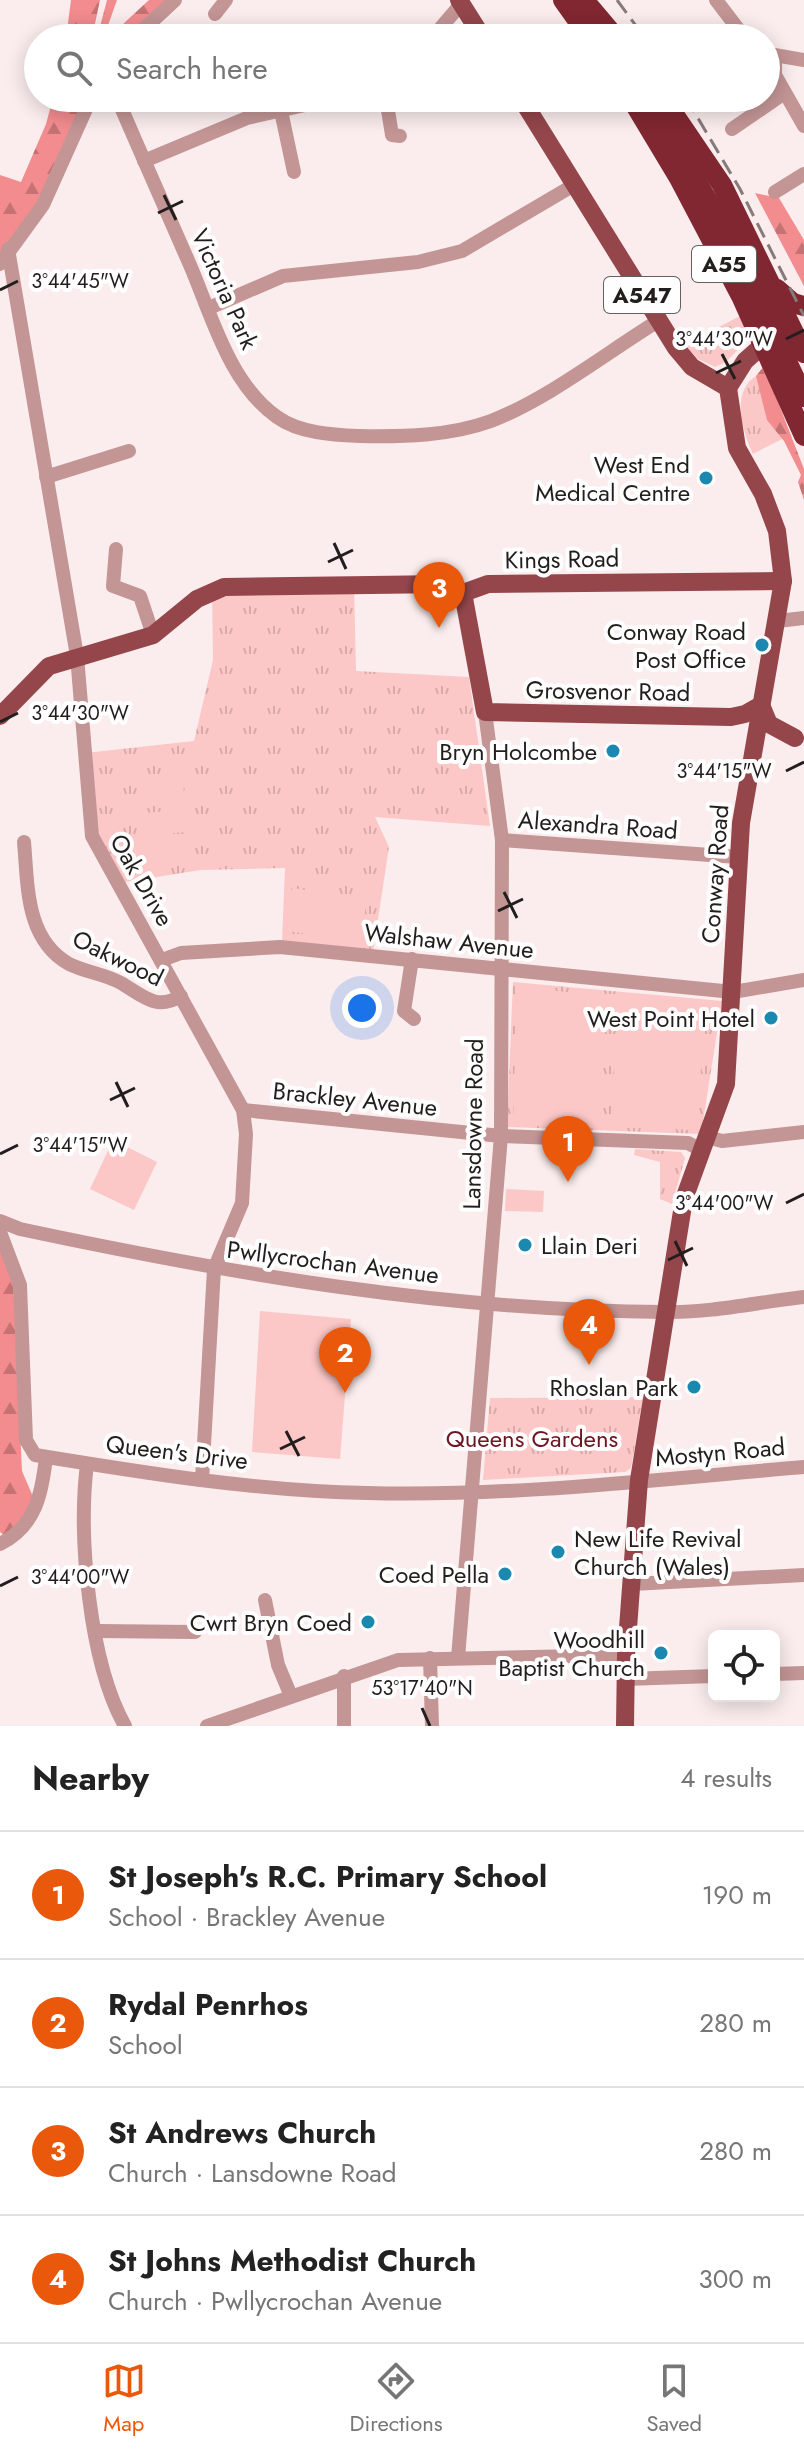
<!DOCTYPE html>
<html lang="en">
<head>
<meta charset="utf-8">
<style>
	:root { --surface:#fff; --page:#f6f6f6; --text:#222; --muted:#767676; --line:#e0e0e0; --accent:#ea580c }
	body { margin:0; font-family:Jost,sans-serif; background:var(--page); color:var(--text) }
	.controls { position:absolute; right:24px; bottom:24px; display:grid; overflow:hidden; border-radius:12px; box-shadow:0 4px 20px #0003 }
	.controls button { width:72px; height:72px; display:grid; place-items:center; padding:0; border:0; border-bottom:2px solid var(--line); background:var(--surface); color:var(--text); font:40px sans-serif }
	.you { position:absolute; left:362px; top:1008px; width:28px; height:28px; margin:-20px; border:6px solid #fff; border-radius:50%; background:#1a73e8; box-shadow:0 0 0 12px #1a73e833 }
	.badge { display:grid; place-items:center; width:52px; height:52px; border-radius:50%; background:var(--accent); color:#fff; font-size:26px; font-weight:700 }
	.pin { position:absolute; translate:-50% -66px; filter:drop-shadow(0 2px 4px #0008) }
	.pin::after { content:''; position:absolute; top:42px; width:28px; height:24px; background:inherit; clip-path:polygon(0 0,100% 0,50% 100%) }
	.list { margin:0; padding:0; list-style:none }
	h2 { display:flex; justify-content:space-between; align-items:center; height:104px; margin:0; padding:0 32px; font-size:34px }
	h2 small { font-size:26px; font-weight:400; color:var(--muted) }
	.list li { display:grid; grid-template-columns:52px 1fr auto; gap:24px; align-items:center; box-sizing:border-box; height:128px; padding:0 32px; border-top:2px solid var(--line) }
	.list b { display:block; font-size:30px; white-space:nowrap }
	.list p { margin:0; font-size:26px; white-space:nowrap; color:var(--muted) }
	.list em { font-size:26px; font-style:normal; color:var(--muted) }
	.icon { flex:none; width:44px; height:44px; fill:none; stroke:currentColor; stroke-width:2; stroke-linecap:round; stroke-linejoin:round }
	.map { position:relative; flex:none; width:804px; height:1726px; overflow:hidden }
	.search { position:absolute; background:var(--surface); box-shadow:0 4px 20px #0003; left:24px; right:24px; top:24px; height:88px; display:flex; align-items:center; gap:20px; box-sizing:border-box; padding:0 28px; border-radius:44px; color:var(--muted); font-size:30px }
	.sheet { height:616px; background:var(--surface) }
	nav { display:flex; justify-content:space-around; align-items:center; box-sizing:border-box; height:112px; border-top:2px solid var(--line); background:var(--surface); font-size:22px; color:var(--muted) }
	nav a { display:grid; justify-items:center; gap:4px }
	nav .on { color:var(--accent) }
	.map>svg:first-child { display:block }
	.grass { fill:url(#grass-tufts) }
	.forest { fill:url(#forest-firs) }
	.pitch { fill:#fcc7c7 }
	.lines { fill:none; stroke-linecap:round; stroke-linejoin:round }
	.minor { stroke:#c39595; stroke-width:14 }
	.major { stroke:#94464b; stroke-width:18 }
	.highway { stroke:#812731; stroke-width:20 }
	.rail { stroke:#847b7b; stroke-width:3; stroke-dasharray:16 8; stroke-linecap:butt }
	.ticks { fill:none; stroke:#231e1e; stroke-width:3 }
	.poi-dot { fill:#1b89af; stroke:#fefefe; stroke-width:3 }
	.labels { text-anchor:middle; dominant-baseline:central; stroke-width:8; stroke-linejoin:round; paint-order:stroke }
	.shield { fill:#fefefe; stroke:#656161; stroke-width:2 }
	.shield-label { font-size:22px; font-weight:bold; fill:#231e1e }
	.street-label { font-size:24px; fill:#231e1e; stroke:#fefefe }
	.poi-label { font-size:24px; fill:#231e1e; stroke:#fefefe; text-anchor:end }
	.park-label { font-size:24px; fill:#6f1522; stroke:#fefefe }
	.ticks-label { font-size:20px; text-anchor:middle; fill:#231e1e; stroke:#fefefe; stroke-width:8; stroke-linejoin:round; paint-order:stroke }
</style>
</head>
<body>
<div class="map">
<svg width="804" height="1726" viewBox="0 0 804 1726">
	<defs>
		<pattern id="grass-tufts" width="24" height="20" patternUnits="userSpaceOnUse" patternTransform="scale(2)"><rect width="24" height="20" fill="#fcc7c7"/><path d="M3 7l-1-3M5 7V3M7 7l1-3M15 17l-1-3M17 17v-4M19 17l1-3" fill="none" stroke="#d8aaaa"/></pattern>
		<pattern id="forest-firs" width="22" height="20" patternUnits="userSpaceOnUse" patternTransform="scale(2)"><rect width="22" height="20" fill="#f28c8f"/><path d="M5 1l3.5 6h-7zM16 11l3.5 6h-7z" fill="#c47274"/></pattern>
	</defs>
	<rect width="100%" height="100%" fill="#fbeded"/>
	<g class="grass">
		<polygon points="740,316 750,337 726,362 715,367 698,359 684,345"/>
		<path d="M756,376L786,437L753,454C743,433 730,392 756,376Z"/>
		<polygon points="354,585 356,671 469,677 490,826 375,817 389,847 373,952 282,942 285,868 201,870 118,883 92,836 85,753 194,741 213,660 212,591"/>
		<polygon points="513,982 722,1001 701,1134 507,1127"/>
		<polygon points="635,1149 681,1152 685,1158 672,1204 660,1199 660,1162 634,1155"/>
		<polygon points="643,1397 631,1468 625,1472 483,1480 490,1398"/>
	</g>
	<g class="forest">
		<polygon points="71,0 100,0 92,38 66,38"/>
		<polygon points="107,0 117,0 105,34 109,37 118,35 124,23 149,0 170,0 130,38 97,38"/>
		<polygon points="53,98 86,98 41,198 0,255 0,175 21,182 46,124"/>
		<polygon points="755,193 779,198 804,240 804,286"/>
		<polygon points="764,366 804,469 804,500 798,482 801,475 784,441 767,420 756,376"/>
		<polygon points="0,1244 13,1279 22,1471 37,1506 8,1539 0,1532"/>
	</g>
	<g class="pitch">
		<polygon points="183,782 185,804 140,807 138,786"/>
		<polygon points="186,810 187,832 143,835 141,813"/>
		<polygon points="189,837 190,859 145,862 144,841"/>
		<polygon points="292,888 313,891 313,895 319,895 319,892 340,894 340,899 346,899 346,895 367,897 361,940 314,935 314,931 308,930 307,934 287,931"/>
		<polygon points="517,987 606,996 596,1125 513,1123"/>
		<polygon points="620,996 706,1004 696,1130 610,1127"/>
		<polygon points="113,1140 157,1162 134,1210 90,1189"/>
		<polygon points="506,1189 544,1191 543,1212 505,1211"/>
		<polygon points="260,1311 351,1319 340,1459 252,1452"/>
	</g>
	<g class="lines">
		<g class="minor">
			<polyline points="716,0 745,38"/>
			<polyline points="215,14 226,0"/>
			<polyline points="134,38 175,0"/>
			<polyline points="432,38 461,4"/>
			<polyline points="722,38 737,28"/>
			<polyline points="769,54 804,60"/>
			<polyline points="775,56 775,75 804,126"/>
			<path d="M117,98C141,154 166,210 190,265C212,316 229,383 277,417C299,433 333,435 359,436C403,437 450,436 491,421C548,399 606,353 658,321"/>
			<polyline points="386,98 392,135 400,136"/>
			<polyline points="281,111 294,172"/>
			<polyline points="732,129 783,94 766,71"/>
			<polyline points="144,161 247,118 336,98"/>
			<polyline points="775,192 804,174"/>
			<polyline points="8,249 77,656 92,836 243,1110 246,1134 242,1203 214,1269 202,1480"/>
			<polyline points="0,264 43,205 91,98"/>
			<polyline points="209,308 283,276 418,262 462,251 574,185"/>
			<polyline points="46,477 129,451"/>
			<polyline points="116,549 113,586 140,596 153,635"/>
			<polyline points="778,621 804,618"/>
			<polyline points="502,840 738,857"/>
			<path d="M24,842C28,885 25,939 69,964C85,972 105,974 121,983C143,996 156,1011 181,996"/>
			<polyline points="412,959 404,1011 414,1019"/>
			<polyline points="162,960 181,953 280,947 733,992 804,980"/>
			<polyline points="243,1110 501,1136 688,1143 701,1150"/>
			<polyline points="707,1137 722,1141 804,1132"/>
			<path d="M0,1221L20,1229C231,1274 448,1311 665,1312C712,1313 758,1302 804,1297"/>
			<path d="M0,1232L20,1285L26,1440L35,1455C145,1473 256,1491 367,1493C512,1497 660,1479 804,1467"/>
			<path d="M87,1464C78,1536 89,1662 125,1726"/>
			<path d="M0,1544C36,1526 42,1493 46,1457"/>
			<polyline points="632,1584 804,1575"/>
			<polyline points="265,1600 278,1665 291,1696"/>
			<polyline points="96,1631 195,1632"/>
			<polyline points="430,1658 432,1726"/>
			<polyline points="458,1658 501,1136 502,840 485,712"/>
			<polyline points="774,1674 804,1673"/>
			<polyline points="626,1679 714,1676"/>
			<polyline points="207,1726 398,1660 626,1655"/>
			<polyline points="344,1726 344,1676"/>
		</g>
		<g class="major">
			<polyline points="459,0 483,38"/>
			<polyline points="521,98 676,348 692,367 728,388"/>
			<polyline points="728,388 745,361 773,336"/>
			<polyline points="463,593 485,712 731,717 745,714 761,705 769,724 795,738"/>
			<polyline points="463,593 488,584 783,581"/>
			<polyline points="0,716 49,666 153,635 197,599 224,587 447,584 463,593"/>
			<polyline points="625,1726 626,1655 639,1480 684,1199 726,1084 741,823 783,581 777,531 763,494 737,448 728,388"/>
		</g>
		<g class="highway">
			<polyline points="563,0 590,38"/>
			<polyline points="584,0 616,38"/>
			<polyline points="631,98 679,178 741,296 804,436"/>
			<polyline points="663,98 722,185 804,353"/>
			<polyline points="651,105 717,216 804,397"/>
			<polyline points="777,289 793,303 804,306"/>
		</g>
		<g class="rail">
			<polyline points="617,0 645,38"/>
			<polyline points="686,98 740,189 804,316"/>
		</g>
	</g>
	<path class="ticks" d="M164,195L176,220M158,213L183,201M0,290L18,281M786,339L804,330M722,354L735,379M716,373L741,361M334,543L346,569M328,562L353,550M0,722L18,713M786,771L804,762M504,892L517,918M498,911L523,899M116,1082L128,1107M110,1100L135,1088M0,1154L18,1145M786,1203L804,1194M675,1241L687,1266M668,1260L693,1248M286,1431L299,1456M280,1449L305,1437M0,1586L18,1577M422,1708L430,1726"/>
	<g class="poi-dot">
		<circle cx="706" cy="478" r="8"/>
		<circle cx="762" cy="645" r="8"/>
		<circle cx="613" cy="751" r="8"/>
		<circle cx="771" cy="1018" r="8"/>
		<circle cx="525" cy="1245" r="8"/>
		<circle cx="694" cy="1387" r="8"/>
		<circle cx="558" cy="1552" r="8"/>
		<circle cx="505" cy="1574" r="8"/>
		<circle cx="368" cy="1622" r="8"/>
		<circle cx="661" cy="1653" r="8"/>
	</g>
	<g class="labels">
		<g class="shield">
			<rect x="692" y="246" width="64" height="36" rx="6"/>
			<rect x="604" y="277" width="76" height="36" rx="6"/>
		</g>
		<g class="shield-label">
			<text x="724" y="264">A55</text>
			<text x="642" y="295">A547</text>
		</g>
		<g class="street-label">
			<text transform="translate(225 289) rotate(66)">Victoria Park</text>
			<text transform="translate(562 559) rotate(-1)">Kings Road</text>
			<text transform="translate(608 691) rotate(1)">Grosvenor Road</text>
			<text transform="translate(598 825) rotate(4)">Alexandra Road</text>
			<text transform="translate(715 874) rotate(-86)">Conway Road</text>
			<text transform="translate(142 880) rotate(60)">Oak Drive</text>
			<text transform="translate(449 941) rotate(6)">Walshaw Avenue</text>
			<text transform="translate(118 958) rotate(26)">Oakwood</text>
			<text transform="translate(355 1099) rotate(6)">Brackley Avenue</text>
			<text transform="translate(473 1124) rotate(-89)">Lansdowne Road</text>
			<text transform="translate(333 1262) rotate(7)">Pwllycrochan Avenue</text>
			<text transform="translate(177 1452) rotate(7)">Queen's Drive</text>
			<text transform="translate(720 1452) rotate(-5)">Mostyn Road</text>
		</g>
		<g class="poi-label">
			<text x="690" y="464">West End<tspan x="690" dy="28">Medical Centre</tspan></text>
			<text x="746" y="631">Conway Road<tspan x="746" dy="28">Post Office</tspan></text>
			<text x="597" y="751">Bryn Holcombe</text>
			<text x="755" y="1018">West Point Hotel</text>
			<text x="541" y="1245" text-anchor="start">Llain Deri</text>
			<text x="678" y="1387">Rhoslan Park</text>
			<text x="574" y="1538" text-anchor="start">New Life Revival<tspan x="574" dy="28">Church (Wales)</tspan></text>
			<text x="489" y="1574">Coed Pella</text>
			<text x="352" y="1622">Cwrt Bryn Coed</text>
			<text x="645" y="1639">Woodhill<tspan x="645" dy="28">Baptist Church</tspan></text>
		</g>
		<g class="park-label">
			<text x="532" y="1438">Queens Gardens</text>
		</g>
	</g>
	<g class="ticks-label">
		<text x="80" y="288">3°44'45"W</text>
		<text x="724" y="346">3°44'30"W</text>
		<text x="80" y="720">3°44'30"W</text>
		<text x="724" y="778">3°44'15"W</text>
		<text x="80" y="1152">3°44'15"W</text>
		<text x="724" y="1210">3°44'00"W</text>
		<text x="80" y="1584">3°44'00"W</text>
		<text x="422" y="1695">53°17'40"N</text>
	</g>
</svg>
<div class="controls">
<button><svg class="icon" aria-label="locate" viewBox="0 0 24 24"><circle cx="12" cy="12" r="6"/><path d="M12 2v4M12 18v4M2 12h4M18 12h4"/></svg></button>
</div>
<div class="you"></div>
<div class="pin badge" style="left:568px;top:1182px">1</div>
<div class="pin badge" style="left:345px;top:1393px">2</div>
<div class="pin badge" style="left:439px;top:628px">3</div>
<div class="pin badge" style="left:589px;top:1365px">4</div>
<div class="search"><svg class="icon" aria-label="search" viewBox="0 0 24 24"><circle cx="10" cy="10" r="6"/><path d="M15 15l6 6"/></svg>Search here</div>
</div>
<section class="sheet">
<h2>Nearby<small>4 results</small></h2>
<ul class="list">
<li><span class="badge">1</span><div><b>St Joseph's R.C. Primary School</b><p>School · Brackley Avenue</p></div><em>190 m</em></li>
<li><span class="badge">2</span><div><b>Rydal Penrhos</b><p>School</p></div><em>280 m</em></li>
<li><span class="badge">3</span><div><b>St Andrews Church</b><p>Church · Lansdowne Road</p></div><em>280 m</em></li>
<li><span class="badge">4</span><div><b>St Johns Methodist Church</b><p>Church · Pwllycrochan Avenue</p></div><em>300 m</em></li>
</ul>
</section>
<nav>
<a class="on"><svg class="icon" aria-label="map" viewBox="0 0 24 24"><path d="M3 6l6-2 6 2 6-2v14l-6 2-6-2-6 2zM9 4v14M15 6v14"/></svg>Map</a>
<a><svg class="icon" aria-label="directions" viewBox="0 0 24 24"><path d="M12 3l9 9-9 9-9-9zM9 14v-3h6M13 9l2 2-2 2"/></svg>Directions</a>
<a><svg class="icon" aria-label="saved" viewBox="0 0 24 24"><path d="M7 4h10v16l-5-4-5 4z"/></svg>Saved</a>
</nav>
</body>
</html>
